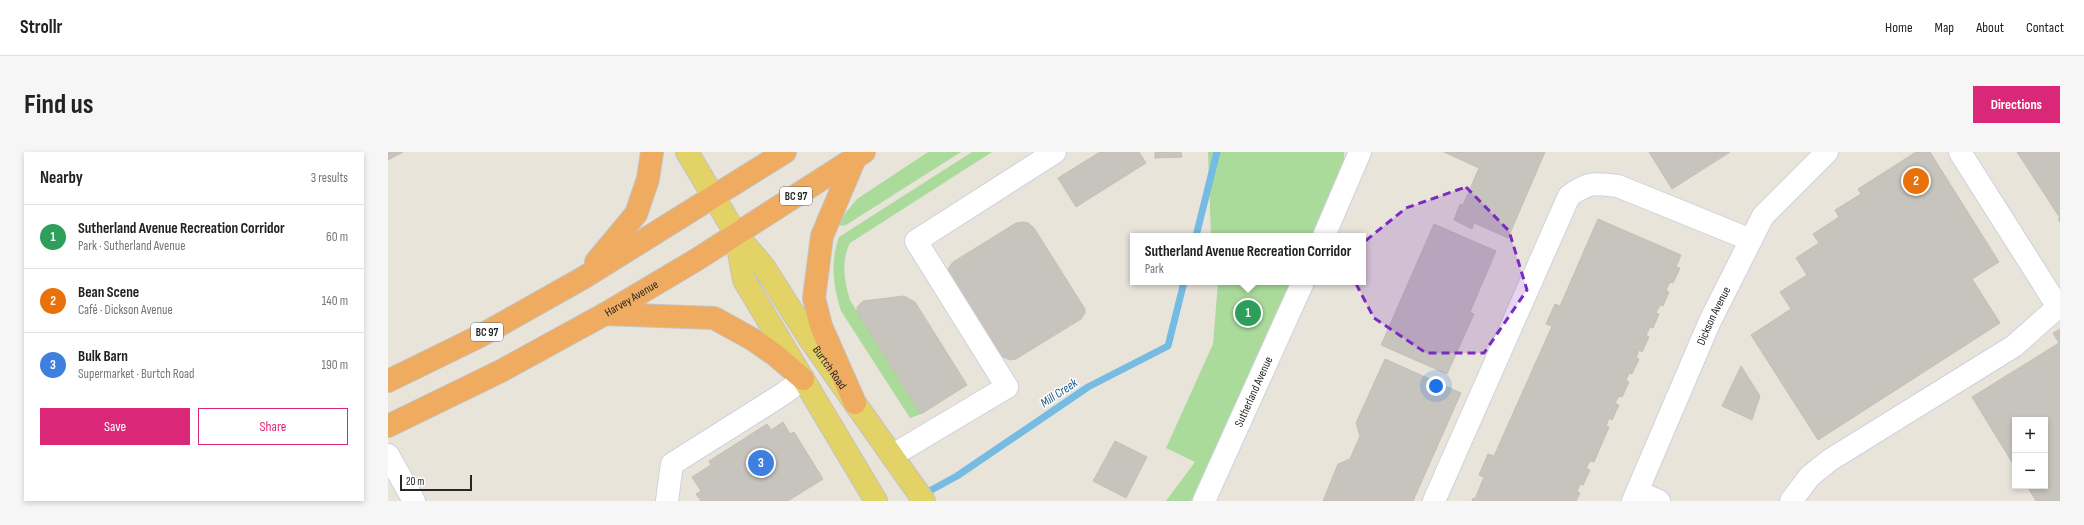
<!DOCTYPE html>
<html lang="en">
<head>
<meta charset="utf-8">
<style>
	:root { --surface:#fff; --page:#f6f6f6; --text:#222; --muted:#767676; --line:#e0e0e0; --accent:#db2777 }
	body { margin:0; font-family:"Sofia Sans Condensed",sans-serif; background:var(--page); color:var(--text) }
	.controls { position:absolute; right:12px; bottom:12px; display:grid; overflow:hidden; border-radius:0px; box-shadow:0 2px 6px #0003 }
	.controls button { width:36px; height:36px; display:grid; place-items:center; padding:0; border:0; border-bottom:1px solid var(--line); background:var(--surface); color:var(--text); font:20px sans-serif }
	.scale { position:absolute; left:12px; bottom:10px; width:72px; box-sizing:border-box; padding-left:4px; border:2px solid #272727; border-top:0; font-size:11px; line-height:14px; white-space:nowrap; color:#272727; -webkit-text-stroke:3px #fff; paint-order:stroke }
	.you { position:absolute; left:1048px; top:234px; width:14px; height:14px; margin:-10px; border:3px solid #fff; border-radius:50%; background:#1a73e8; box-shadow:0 0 0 6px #1a73e833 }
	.badge { display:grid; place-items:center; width:26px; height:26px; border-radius:50%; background:var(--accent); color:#fff; font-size:13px; font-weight:700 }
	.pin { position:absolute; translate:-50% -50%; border:2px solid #fff; box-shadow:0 1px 4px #0006 }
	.popup { position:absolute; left:742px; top:81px; width:236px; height:52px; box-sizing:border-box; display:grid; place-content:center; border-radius:0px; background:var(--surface); filter:drop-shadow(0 1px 3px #0005); font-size:13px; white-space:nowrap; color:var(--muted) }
	.popup b { font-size:15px; color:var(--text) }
	.popup::after { content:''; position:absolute; left:50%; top:100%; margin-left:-8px; border:8px solid transparent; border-top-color:var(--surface) }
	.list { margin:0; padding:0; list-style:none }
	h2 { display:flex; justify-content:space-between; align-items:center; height:52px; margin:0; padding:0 16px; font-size:17px }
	h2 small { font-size:13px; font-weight:400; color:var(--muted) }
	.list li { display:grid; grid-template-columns:26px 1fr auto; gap:12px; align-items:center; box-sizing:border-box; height:64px; padding:0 16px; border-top:1px solid var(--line) }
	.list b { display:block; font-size:15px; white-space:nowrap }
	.list p { margin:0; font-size:13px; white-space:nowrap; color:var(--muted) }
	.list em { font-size:13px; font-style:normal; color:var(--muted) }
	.actions { display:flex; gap:8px; padding:12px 16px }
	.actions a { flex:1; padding:9px 0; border:1px solid var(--accent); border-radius:0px; text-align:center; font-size:14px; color:var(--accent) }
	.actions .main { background:var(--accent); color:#fff }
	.map { position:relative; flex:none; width:1672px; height:349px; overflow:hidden; border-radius:0px }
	header { display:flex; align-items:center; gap:24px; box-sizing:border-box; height:56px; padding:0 20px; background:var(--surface); border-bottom:1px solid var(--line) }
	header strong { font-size:19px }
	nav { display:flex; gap:22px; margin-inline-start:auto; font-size:14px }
	.intro { display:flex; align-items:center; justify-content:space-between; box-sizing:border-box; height:96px; padding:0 24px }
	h1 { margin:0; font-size:28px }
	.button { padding:10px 18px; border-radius:0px; background:var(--accent); color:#fff; font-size:14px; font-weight:700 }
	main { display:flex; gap:24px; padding:0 24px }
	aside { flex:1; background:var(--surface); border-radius:0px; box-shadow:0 2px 6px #0003 }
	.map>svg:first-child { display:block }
	.green { fill:#aadb9b }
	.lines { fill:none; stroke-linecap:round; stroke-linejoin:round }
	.stream { stroke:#75bbe2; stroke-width:7 }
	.building { fill:#c7c3bd; stroke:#c4c0b4 }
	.minor-casing { stroke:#cfd1df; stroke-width:24 }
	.major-casing { stroke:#c3c3c3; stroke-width:24 }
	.highway-casing { stroke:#c3c3c3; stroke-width:24 }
	.minor { stroke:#fff; stroke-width:22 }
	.major { stroke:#e3d265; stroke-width:22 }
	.highway { stroke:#efab5f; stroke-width:22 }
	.marked { fill:#7b2cbf; fill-opacity:0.2; stroke:#7b2cbf; stroke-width:3; stroke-dasharray:8 5; stroke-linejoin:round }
	.labels { text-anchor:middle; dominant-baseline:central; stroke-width:3; stroke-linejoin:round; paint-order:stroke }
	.shield { fill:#fff; stroke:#686868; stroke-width:1 }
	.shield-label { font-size:11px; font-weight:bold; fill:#272727 }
	.street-label { font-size:12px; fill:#272727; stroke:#fff }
	.water-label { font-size:13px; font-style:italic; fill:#19588a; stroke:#fff }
</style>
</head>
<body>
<header>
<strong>Strollr</strong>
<nav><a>Home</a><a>Map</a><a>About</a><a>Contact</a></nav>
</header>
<div class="intro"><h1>Find us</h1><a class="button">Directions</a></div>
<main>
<aside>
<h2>Nearby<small>3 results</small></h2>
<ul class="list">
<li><span class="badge" style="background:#2e9e5b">1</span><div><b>Sutherland Avenue Recreation Corridor</b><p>Park · Sutherland Avenue</p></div><em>60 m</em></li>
<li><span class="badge" style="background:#e8710a">2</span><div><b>Bean Scene</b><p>Café · Dickson Avenue</p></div><em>140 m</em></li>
<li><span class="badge" style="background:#3f7fe0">3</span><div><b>Bulk Barn</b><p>Supermarket · Burtch Road</p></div><em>190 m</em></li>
</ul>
<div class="actions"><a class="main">Save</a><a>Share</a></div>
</aside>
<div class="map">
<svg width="1672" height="349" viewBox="0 0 1672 349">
	<rect width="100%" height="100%" fill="#e9e4da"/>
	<g class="green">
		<polygon points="540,0 573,0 458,73 453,74 450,70 469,47"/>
		<path d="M584,0H604L462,91C453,109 456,129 462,148L533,262L522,266L453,159C445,133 442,110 451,85Z"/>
		<polygon points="820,0 956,0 957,16 927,84 823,84"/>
		<polygon points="830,130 907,130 839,283 803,349 778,349 807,310 778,296 825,192"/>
	</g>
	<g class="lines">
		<g class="stream">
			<polyline points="808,84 829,0"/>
			<polyline points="534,343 569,324 700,235 780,194 796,130"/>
		</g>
	</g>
	<g class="building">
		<polygon points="0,0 15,0 0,8"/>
		<polygon points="712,0 751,0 758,11 688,55 670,26"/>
		<polygon points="767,0 793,0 794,5 767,6"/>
		<polygon points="1056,0 1157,0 1120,86 1086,71 1084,77 1066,68 1072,52 1075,53 1091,16"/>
		<polygon points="1261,0 1342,0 1284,37"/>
		<polygon points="1528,0 1542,0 1611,110 1584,127 1612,171 1430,288 1363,183 1403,157 1392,140 1419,123 1408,106 1431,91 1425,82 1451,65 1447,58 1473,42 1470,37"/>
		<polygon points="1629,0 1672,0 1672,70 1670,67 1672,66"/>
		<polygon points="1210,67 1293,103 1288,115 1292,116 1285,131 1282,130 1278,138 1281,140 1275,154 1272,153 1268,161 1271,162 1265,176 1262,175 1258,183 1261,185 1254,200 1251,198 1248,206 1251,207 1244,222 1241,221 1238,228 1241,230 1234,245 1231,244 1227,251 1231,253 1224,268 1221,266 1218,274 1221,275 1206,310 1202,309 1198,316 1202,318 1195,333 1192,332 1189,340 1192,341 1188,349 1084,349 1085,346 1087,347 1096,325 1091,323 1100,302 1106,304 1164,174 1158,172 1167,152 1172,154"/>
		<polygon points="634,70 640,71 646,76 697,157 697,161 693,167 628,207 622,208 611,203 561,122 560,117 565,110 628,71"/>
		<polygon points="1046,72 1108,99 1082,160 1086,162 1059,222 993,193"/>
		<polygon points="516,144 527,150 579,233 533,262 469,160 469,155 475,149"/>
		<polygon points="1672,177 1672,349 1648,349 1639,334 1657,334 1657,268 1627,268 1627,315 1584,245 1671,191 1665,181"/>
		<polygon points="997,207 1073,241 1025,349 935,349 950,312 962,307 972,284 968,271"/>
		<polygon points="1353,214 1372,244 1364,268 1334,254"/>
		<polygon points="395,270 402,282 406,280 435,327 400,349 313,349 308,342 313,339 304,325 323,313 321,309 379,272 383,278"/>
		<polygon points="727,289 759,305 738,346 705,329"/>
	</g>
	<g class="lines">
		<defs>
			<g id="minor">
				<polyline points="1572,0 1670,155"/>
				<polyline points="936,84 972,0"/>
				<polyline points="0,303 26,349"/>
				<polyline points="505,303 619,235 528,89 667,0"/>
				<polyline points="1250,340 1271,349"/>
				<polyline points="279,349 284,312 395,242 415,227"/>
				<path id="s1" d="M816,349L915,130"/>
				<path d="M1046,349L1181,44C1200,30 1207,31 1230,34L1363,88"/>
				<path id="s2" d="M1245,349L1322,169L1375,64L1439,0"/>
				<polyline points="1403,349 1422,324 1442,308 1626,194 1672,153"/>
			</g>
			<g id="major">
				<path id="s3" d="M299,0L348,82L376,115L421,186L536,349"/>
				<polyline points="348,84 356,128 488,349"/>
			</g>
			<g id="highway">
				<polyline points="467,6 434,84 426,146 433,174 467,251"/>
				<polyline points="208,110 248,62 260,27 264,0"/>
				<polyline points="217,162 326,166 364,187 387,203 415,227"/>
				<polyline points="0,229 92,184 195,126 397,0"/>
				<path id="s4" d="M0,274L113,219L217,162L308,108L476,0"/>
			</g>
		</defs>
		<use href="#minor" class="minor-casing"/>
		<use href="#major" class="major-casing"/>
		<use href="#highway" class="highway-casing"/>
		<use href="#minor" class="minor"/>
		<use href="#major" class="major"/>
		<use href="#highway" class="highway"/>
	</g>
	<path class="marked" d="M1078,35L1121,79L1139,138L1096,201H1038L986,166L955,107L1018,56Z"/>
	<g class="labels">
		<g class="shield">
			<rect x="392" y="35" width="32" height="18" rx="3"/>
			<rect x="83" y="171" width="32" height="18" rx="3"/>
		</g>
		<g class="shield-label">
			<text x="408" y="44">BC 97</text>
			<text x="99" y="180">BC 97</text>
		</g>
		<g class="street-label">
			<text stroke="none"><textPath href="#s4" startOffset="275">Harvey Avenue</textPath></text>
			<text stroke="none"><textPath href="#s2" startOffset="202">Dickson Avenue</textPath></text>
			<text stroke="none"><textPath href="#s3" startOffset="259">Burtch Road</textPath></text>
			<text stroke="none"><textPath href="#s1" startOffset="120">Sutherland Avenue</textPath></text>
		</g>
		<g class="water-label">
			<text transform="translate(671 241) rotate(-34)">Mill Creek</text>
		</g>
	</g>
</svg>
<div class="controls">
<button>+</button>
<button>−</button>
</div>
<div class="scale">20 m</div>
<div class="you"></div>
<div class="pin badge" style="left:860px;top:161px;background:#2e9e5b">1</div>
<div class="popup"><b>Sutherland Avenue Recreation Corridor</b>Park</div>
<div class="pin badge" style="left:1528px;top:29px;background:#e8710a">2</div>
<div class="pin badge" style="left:373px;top:311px;background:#3f7fe0">3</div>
</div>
</main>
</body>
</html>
